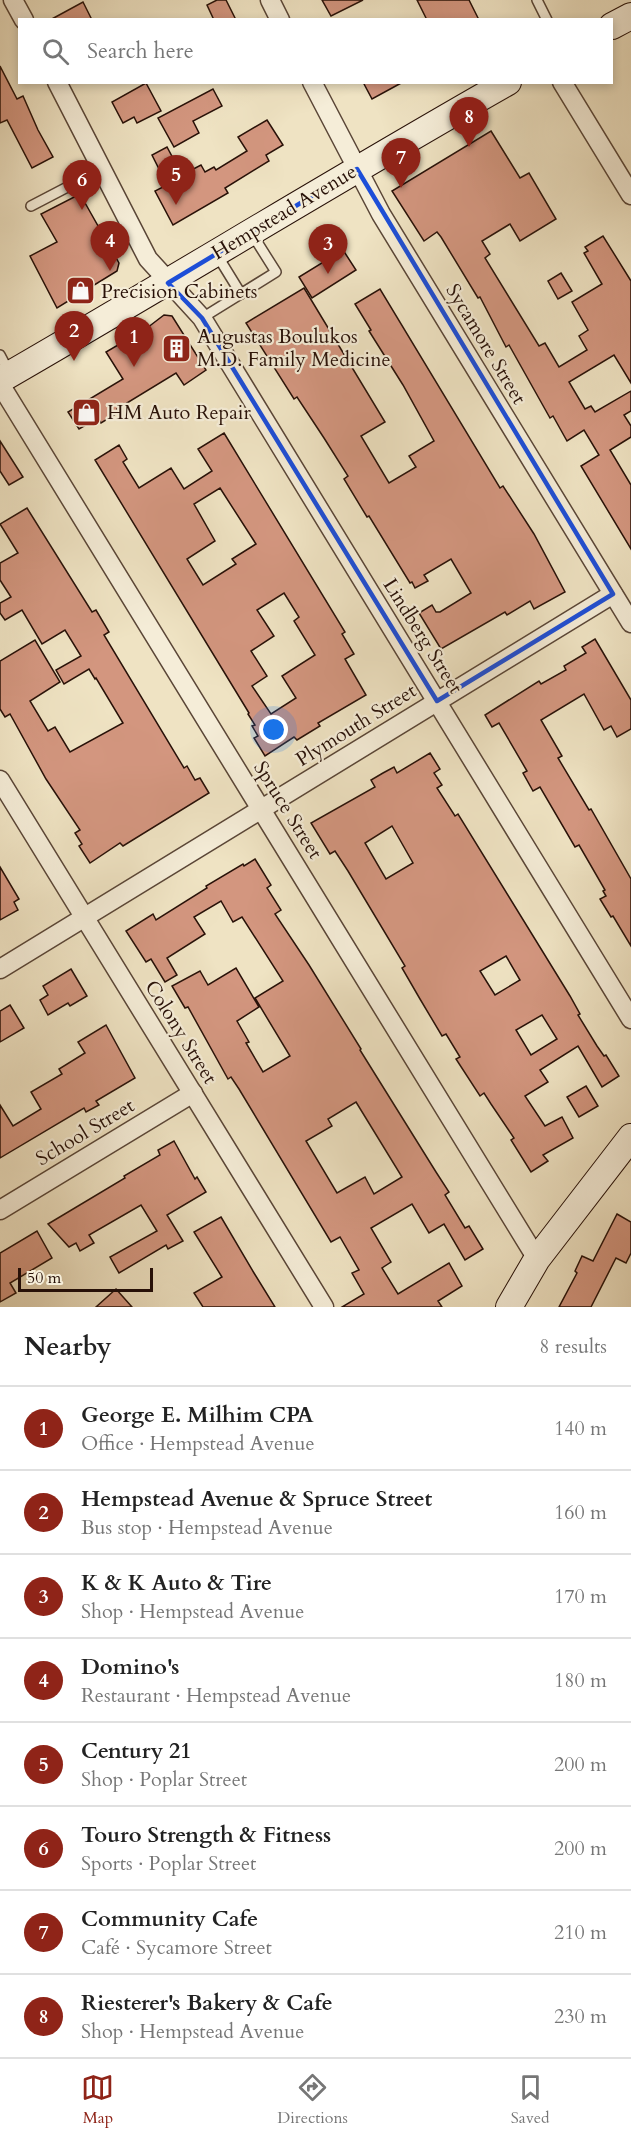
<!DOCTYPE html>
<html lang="en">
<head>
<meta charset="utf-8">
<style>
	:root { --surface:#fff; --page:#f6f6f6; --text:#222; --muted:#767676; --line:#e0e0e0; --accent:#8f2418 }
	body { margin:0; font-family:Cardo,serif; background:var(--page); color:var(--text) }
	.scale { position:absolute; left:18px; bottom:15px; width:135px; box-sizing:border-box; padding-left:6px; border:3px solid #281108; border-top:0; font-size:16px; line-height:21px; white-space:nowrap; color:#281108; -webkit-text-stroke:4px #f5edd8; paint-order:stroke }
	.you { position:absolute; left:274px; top:730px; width:21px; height:21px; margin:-15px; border:4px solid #fff; border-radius:50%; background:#1a73e8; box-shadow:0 0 0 9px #1a73e833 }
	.badge { display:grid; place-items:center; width:39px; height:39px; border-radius:50%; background:var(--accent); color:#fff; font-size:20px; font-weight:700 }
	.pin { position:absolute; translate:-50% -50px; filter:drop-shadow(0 2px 3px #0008) }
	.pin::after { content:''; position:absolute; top:32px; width:21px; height:18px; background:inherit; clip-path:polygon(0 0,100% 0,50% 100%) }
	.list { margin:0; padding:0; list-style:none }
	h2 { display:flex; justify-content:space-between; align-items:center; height:78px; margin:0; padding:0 24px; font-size:26px }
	h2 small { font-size:20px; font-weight:400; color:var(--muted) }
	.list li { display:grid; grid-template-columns:39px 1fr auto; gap:18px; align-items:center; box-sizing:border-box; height:84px; padding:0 24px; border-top:2px solid var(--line) }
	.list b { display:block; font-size:22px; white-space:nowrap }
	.list p { margin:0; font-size:20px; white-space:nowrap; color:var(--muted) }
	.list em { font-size:20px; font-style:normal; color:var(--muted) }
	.icon { flex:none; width:33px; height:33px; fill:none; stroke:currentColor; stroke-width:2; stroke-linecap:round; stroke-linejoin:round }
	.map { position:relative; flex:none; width:631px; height:1307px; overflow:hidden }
	.search { position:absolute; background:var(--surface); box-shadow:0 3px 9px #0003; left:18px; right:18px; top:18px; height:66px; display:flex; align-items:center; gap:15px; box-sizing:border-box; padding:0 21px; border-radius:0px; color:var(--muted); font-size:22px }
	.sheet { height:750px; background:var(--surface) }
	nav { display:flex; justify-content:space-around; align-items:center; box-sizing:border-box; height:84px; border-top:2px solid var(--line); background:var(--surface); font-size:16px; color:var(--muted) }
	nav a { display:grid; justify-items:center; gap:3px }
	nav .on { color:var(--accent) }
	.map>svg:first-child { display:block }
	.building { fill:#d3967f; stroke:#281108; stroke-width:1.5; fill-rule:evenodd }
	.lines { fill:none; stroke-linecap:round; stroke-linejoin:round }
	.lane-casing { stroke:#5a4637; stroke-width:12 }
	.street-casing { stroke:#5a4637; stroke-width:21 }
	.secondary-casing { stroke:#281108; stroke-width:28 }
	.lane { stroke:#f5edd8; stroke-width:9 }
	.street { stroke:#f5edd8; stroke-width:18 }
	.secondary { stroke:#f5edd8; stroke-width:26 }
	.marked { fill:none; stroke:#1d4ed8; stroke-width:4.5; stroke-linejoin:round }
	.labels { text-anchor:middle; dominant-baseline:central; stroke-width:4.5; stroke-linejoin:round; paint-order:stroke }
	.street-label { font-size:20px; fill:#281108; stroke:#f5edd8 }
	.poi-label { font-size:20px; fill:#281108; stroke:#f5edd8; text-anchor:start }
</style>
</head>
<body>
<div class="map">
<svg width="631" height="1307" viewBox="0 0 631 1307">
	<rect width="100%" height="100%" fill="#efe3c3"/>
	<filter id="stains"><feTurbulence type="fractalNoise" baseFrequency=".00333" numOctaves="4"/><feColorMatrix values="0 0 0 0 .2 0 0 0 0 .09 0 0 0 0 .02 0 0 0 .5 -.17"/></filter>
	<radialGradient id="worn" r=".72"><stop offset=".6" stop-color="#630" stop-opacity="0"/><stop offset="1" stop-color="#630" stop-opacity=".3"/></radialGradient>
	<g class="building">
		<polygon points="217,0 226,0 236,20 214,20 207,5"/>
		<polygon points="322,0 363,0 331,16"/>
		<polygon points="417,0 469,0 479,20 427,20"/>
		<polygon points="83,2 92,20 50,20"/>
		<polygon points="0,66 17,99 23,96 38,130 53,157 32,168 7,120 0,123"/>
		<polygon points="363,82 403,82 372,99"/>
		<polygon points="146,83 161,111 137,123 134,117 123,123 112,102"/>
		<polygon points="213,89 222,106 193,121 199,133 174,147 158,118"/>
		<polygon points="267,120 283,145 266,155 269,161 225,188 228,193 173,225 155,191 167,185 152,155 167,147 182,175 201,165 205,172 214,167 216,170 247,151 238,137"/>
		<polygon points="491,131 520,178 529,173 556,219 520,241 510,224 482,241 490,254 485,258 539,346 545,343 559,367 587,350 579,336 588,330 572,302 602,284 584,253 588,251 585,247 603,236 631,281 631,383 614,355 569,382 585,409 591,406 595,412 631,391 631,411 624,415 631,426 631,437 610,450 631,485 631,549 581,466 599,455 584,430 567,441 553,416 550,418 509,345 506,347 480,297 478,298 441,237 437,232 424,241 392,191"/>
		<polygon points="80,194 119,263 117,271 57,308 30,256 57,242 41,214"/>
		<polygon points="343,250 356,270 312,298 299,277"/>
		<polygon points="561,273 572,291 558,299 548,281"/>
		<polygon points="304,288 385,422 361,436 389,483 416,467 409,456 434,441 403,385 369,331 371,330 355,304 380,289 500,488 503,486 534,534 565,592 534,609 530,601 507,615 505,612 441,649 419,613 432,605 436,612 440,612 471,593 451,559 424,575 428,581 415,588 412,582 410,583 369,516 367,517 344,479 348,476 324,438 297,397 294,399 246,323"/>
		<polygon points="164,315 172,316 206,370 184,385 176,373 117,409 119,412 101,423 98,418 79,429 68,412 123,379 106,352 147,328"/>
		<path d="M224,433L345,632L342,634L354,654L345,659L366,695L318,723L320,726L297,740L294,737L265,756L254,738L258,736L252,726L255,725L248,714L249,713L95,460L119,445L127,459L123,462L139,488L171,468L184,489L212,471L198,449ZM220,488L256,544L232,559L236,564L203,585L187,559L215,541L194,504ZM284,593L299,617L294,621L315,655L282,676L296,698L271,714L252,686L267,676L251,651L274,636L257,610Z"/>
		<polygon points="0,441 23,477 9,485 0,471"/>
		<polygon points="27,508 92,612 96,610 109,632 104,635 184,768 187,766 195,780 200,778 209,793 123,846 120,843 90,863 79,846 82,844 75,833 80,830 46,779 10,714 5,717 0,709 0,661 35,640 60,682 30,701 48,731 55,727 70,752 123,723 96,678 95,679 89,669 64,684 56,670 81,656 65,630 42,644 22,610 5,620 0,613 0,603 11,597 0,580 0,563 18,553 0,524"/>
		<polygon points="595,639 631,700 631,729 617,737 611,726 604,730 584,694 541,720 562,756 558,758 589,810 591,809 631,879 631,946 613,916 611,917 600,899 606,896 603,891 605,890 579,845 575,847 540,787 533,791 523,773 527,771 499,723 492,727 485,715 539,681 541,684 566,670 564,666 586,653 582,647"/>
		<path d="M430,753L440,769L434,773L442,785L437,788L455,816L458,814L570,996L580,1014L578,1015L597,1046L604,1056L606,1055L619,1076L602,1087L578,1046L540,1070L548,1082L525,1096L545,1126L562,1117L573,1138L543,1155L548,1161L531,1172L511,1140L514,1138L491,1104L484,1093L480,1096L456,1059L460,1057L446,1034L442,1036L420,999L402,968L405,966L348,871L335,851L330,854L311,823L375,787L371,780L383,773L394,767L397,773ZM392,826L413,863L386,879L365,843ZM506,956L520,980L495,995L480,971ZM542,1015L557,1039L531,1055L516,1030Z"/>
		<path d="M255,859L271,885L267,888L281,910L275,914L309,965L361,1049L360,1050L436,1172L449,1192L445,1195L465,1228L469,1226L483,1249L465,1260L444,1224L429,1233L412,1204L371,1228L391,1262L382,1268L398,1294L449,1263L462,1286L438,1301L442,1307H342L364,1294L352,1273L359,1270L340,1237L331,1242L239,1089L231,1077L228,1079L188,1007L185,1008L172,986L200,971L208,985L236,968L259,1007L237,1021L249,1042L246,1043L263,1072L290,1056L255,998L283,981L242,917L233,922L221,901L194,917L205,934L167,958L177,975L165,982L151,959L146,962L126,931L153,914L156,920L207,888L206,886L243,864L244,866ZM356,1102L402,1177L374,1194L365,1177L337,1193L306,1141L332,1126L328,1119Z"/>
		<polygon points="0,867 19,899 14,902 18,910 0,920"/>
		<polygon points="71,969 87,996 70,1006 68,1003 48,1015 40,1000 48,995 43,986"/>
		<polygon points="10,1005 24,1028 0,1042 0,1011"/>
		<polygon points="106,1025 135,1078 96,1101 99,1105 86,1112 84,1108 0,1158 0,1105 13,1126 41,1109 31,1092 62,1074 59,1069 85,1053 78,1042"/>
		<polygon points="586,1086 598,1106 579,1117 567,1097"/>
		<polygon points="174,1141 195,1179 197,1177 206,1192 167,1215 183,1241 168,1249 166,1245 119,1273 110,1257 157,1231 141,1205 89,1235 94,1243 80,1251 76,1243 69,1247 48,1224 125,1178 124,1176 160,1155 158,1150"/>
		<polygon points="617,1214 631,1222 631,1253 626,1263 616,1258 591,1307 559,1307 577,1273 575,1271 582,1256 593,1261"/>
		<polygon points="221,1217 254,1273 275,1307 203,1307 194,1293 222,1277 194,1232"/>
		<polygon points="37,1231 52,1258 10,1283 16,1293 0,1302 0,1253"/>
		<polygon points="116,1289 132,1307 96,1307"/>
	</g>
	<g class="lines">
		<defs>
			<g id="lane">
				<polyline points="537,0 547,20"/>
				<polyline points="31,206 102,169"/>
				<polyline points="217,255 241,294"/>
				<polyline points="202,318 276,272 252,234"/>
				<polyline points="0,355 9,372"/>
			</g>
			<g id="street">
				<polyline points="13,0 24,20"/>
				<polyline points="270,0 280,20"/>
				<polyline points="57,82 148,259 202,318 631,1019"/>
				<polyline points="312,82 381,214 631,623"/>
				<polyline points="562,82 631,195"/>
				<polyline points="0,384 537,1259"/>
				<polyline points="0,780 324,1307"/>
				<polyline points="0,969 613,594"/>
				<polyline points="0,1210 193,1093"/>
			</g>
			<g id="secondary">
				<polyline points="612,26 631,16"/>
				<path d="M0,380C170,282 337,179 508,82"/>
				<polyline points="509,1307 537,1259 631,1137"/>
			</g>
		</defs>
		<use href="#lane" class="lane-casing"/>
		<use href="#street" class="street-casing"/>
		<use href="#secondary" class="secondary-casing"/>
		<use href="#lane" class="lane"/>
		<use href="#street" class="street"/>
		<use href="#secondary" class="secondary"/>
	</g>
	<path class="marked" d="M357,169L613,594L437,701L202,318L168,283Z"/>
	<defs>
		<symbol id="shop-square" viewBox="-11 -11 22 22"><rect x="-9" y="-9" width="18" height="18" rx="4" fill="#8f2418" stroke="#f5edd8"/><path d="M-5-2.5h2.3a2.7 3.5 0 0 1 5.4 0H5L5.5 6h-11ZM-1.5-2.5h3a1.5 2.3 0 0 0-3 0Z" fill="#fff"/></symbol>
		<symbol id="building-square" viewBox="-11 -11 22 22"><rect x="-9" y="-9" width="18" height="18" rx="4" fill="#8f2418" stroke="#f5edd8"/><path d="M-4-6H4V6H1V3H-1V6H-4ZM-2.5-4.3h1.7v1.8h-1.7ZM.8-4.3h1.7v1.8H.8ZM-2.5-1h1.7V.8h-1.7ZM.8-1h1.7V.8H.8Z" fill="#fff"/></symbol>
	</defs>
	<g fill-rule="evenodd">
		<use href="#shop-square" x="64" y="274" width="33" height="33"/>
		<use href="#building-square" x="160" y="332" width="33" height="33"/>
		<use href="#shop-square" x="70" y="396" width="33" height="33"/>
	</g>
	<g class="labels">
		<g class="street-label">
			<text transform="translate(284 212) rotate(-31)">Hempstead Avenue</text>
			<text transform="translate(486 344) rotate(59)">Sycamore Street</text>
			<text transform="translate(423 636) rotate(58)">Lindberg Street</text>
			<text transform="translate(356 725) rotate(-32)">Plymouth Street</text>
			<text transform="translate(288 810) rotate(58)">Spruce Street</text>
			<text transform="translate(181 1032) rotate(58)">Colony Street</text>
			<text transform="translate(85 1132) rotate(-31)">School Street</text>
		</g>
		<g class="poi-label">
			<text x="101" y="291">Precision Cabinets</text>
			<text x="197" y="336">Augustas Boulukos<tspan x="197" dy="23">M.D. Family Medicine</tspan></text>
			<text x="107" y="412">HM Auto Repair</text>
		</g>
	</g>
	<rect width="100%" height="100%" filter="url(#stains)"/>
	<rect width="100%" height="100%" fill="url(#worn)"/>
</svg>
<div class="scale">50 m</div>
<div class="you"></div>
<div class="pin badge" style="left:134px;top:367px">1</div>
<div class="pin badge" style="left:74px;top:361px">2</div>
<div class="pin badge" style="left:328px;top:274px">3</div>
<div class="pin badge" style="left:110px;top:271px">4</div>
<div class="pin badge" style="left:176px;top:205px">5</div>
<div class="pin badge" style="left:82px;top:210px">6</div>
<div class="pin badge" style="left:401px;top:188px">7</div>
<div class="pin badge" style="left:469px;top:147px">8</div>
<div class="search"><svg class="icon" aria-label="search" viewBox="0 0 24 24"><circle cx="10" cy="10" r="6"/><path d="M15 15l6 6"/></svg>Search here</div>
</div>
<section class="sheet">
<h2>Nearby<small>8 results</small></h2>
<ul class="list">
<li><span class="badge">1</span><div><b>George E. Milhim CPA</b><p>Office · Hempstead Avenue</p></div><em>140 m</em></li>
<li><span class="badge">2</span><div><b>Hempstead Avenue &amp; Spruce Street</b><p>Bus stop · Hempstead Avenue</p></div><em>160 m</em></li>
<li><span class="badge">3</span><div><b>K &amp; K Auto &amp; Tire</b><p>Shop · Hempstead Avenue</p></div><em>170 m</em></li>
<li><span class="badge">4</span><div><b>Domino's</b><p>Restaurant · Hempstead Avenue</p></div><em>180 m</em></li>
<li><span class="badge">5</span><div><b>Century 21</b><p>Shop · Poplar Street</p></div><em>200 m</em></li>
<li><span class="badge">6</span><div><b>Touro Strength &amp; Fitness</b><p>Sports · Poplar Street</p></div><em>200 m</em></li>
<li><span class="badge">7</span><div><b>Community Cafe</b><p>Café · Sycamore Street</p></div><em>210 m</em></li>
<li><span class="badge">8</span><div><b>Riesterer's Bakery &amp; Cafe</b><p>Shop · Hempstead Avenue</p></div><em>230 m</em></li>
</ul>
</section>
<nav>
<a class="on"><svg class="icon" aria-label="map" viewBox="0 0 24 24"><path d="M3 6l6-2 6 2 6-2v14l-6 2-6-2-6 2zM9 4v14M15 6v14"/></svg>Map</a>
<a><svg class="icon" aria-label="directions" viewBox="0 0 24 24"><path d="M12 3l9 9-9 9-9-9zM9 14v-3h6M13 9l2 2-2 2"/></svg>Directions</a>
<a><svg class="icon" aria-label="saved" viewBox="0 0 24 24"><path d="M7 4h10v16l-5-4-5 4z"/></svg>Saved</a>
</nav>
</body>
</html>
